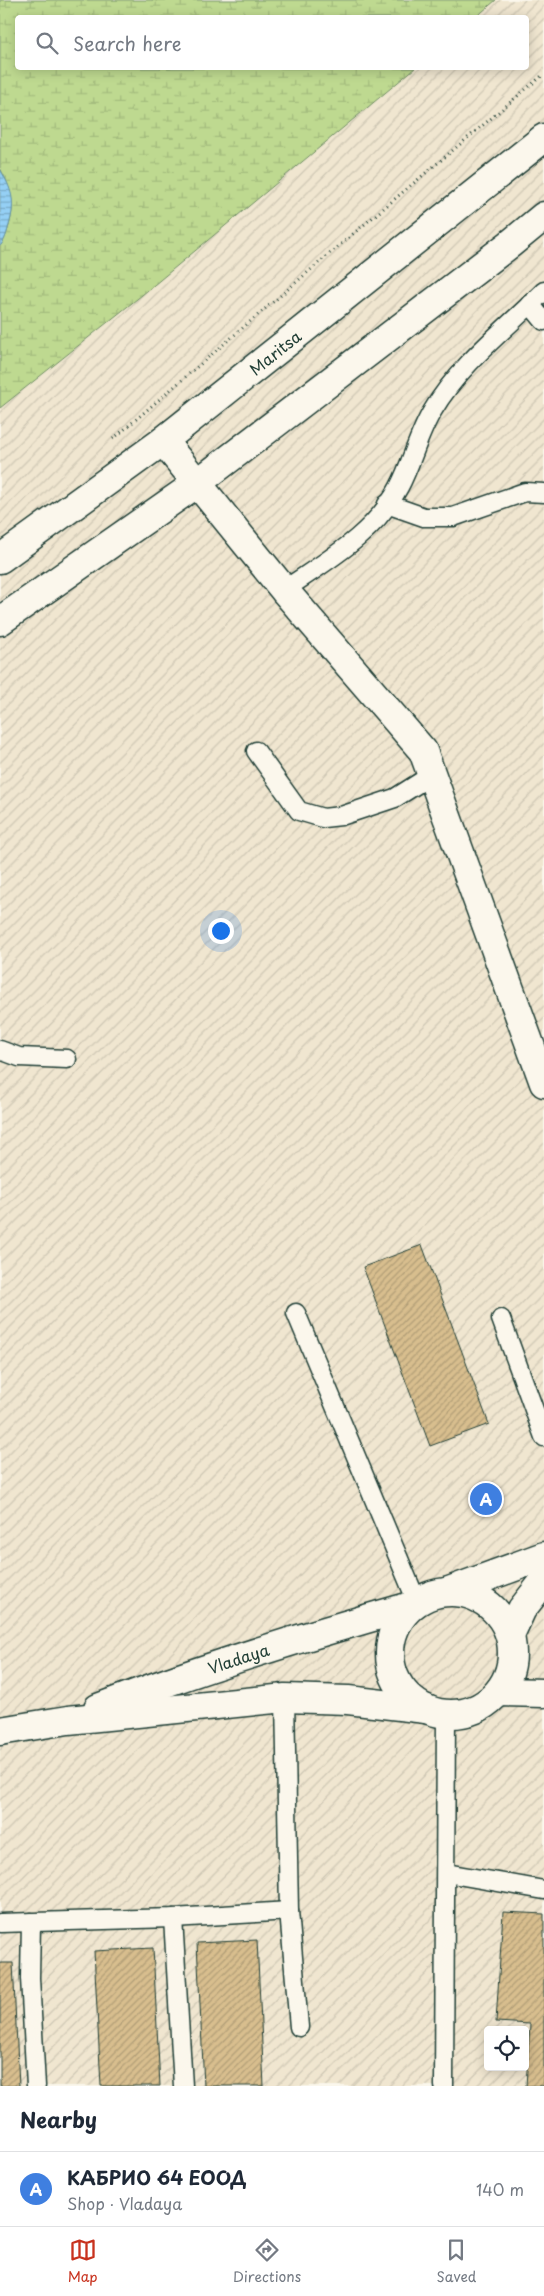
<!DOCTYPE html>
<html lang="en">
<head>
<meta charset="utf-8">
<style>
	:root { --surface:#fff; --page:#f6f6f7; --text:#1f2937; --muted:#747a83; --line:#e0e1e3; --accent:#c8321e }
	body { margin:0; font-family:"Playpen Sans",sans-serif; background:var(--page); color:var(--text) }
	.controls { position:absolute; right:15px; bottom:15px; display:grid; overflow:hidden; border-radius:5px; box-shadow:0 2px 12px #0003 }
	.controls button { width:45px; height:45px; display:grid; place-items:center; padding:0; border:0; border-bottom:1px solid var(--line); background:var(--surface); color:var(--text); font:25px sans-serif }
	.you { position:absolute; left:220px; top:930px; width:18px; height:18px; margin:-12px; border:4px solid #fff; border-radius:50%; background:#1a73e8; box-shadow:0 0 0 8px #1a73e833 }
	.badge { display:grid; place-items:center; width:32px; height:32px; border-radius:50%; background:var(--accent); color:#fff; font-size:16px; font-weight:700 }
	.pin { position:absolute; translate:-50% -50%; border:2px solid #fff; box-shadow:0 1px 5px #0006 }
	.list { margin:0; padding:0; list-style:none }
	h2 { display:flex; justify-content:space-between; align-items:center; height:65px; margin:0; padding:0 20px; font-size:21px }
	h2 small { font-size:16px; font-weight:400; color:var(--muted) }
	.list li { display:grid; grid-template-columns:32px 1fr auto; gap:15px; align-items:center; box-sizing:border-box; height:75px; padding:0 20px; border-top:1px solid var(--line) }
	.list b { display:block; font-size:19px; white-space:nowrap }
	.list p { margin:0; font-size:16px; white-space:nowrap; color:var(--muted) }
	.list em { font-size:16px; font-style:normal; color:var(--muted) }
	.icon { flex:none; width:28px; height:28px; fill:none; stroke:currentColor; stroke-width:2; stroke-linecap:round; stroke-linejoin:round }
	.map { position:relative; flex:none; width:544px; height:2086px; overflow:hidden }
	.search { position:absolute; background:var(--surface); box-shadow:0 2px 12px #0003; left:15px; right:15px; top:15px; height:55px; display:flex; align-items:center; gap:12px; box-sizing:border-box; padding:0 18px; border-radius:5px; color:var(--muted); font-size:19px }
	.sheet { height:140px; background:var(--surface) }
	nav { display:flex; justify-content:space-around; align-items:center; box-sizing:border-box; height:70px; border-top:1px solid var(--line); background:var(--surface); font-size:14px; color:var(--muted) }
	nav a { display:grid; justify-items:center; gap:2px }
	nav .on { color:var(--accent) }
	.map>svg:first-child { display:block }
	.industrial { fill:url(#industrial-furrows); fill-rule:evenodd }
	.wetland { fill:url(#wetland-marsh); stroke:#6e8b62 }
	.water { fill:url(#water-rules); stroke:#6695a8 }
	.building { fill:url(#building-hatch); stroke:#1f3d34 }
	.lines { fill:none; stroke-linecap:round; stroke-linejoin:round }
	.service-casing { stroke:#1f3d34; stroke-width:21 }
	.minor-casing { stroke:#1f3d34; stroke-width:31 }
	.tertiary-casing { stroke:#1f3d34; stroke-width:31 }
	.path { stroke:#1f3d34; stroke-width:3; stroke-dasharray:1 4; stroke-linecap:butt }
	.service { stroke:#fbf7ec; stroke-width:18 }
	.minor { stroke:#fbf7ec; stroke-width:28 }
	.tertiary { stroke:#fbf7ec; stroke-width:28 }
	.labels { text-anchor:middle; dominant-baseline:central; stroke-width:5; stroke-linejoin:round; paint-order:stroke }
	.street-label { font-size:16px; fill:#1f3d34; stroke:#fbf7ec }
</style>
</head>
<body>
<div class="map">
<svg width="544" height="2086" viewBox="0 0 544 2086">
	<defs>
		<pattern id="industrial-furrows" width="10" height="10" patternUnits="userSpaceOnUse" patternTransform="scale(1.25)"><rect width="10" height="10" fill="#f0e6d0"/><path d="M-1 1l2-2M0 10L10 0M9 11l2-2" fill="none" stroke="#cdc6b3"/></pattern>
		<pattern id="wetland-marsh" width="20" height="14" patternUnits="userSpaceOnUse" patternTransform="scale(1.25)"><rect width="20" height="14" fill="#bed990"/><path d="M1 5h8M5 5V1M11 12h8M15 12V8" fill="none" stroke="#a3bb7d"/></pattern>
		<pattern id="water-rules" width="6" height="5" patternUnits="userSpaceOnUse" patternTransform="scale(1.25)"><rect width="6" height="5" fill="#95d0f5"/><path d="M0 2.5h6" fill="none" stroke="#79aac7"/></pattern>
		<pattern id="building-hatch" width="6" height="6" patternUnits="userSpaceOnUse" patternTransform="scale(1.25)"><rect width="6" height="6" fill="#d8be8e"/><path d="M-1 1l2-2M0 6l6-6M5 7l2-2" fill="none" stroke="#af9c75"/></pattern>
	</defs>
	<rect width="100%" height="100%" fill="#fbf7ec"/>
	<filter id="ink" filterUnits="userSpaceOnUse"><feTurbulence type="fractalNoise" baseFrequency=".02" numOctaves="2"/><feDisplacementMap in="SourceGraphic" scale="10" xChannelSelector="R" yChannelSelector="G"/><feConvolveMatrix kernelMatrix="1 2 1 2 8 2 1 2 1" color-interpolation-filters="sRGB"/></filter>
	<g filter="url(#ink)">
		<path class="industrial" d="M496,0H544V2086H0V408L142,295L415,68H526V18L475,17ZM488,2030H525V2067H488Z"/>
		<path class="wetland" d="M0,0H496L475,18H18V68H415L142,295L0,408V246C4,242 6,235 8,229C16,204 12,191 0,168Z"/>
		<path class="water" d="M0,169C12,190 16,201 9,225C7,232 5,241 0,246Z"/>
		<g class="building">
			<polygon points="422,1245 489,1424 430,1446 363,1267"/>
			<polygon points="503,1912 544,1914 544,2086 526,2086 530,2024 496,2022"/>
			<polygon points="257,1940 264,2086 204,2086 197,1943"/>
			<polygon points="153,1948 160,2086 101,2086 94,1951"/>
			<polygon points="0,1963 13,1963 19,2086 0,2086"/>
		</g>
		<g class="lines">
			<defs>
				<g id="service">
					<polyline points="530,304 544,321"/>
					<polyline points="387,504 424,517 453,517 525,492 544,493"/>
					<path d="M284,590C326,561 375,534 399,487C412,463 418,434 433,410C460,364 506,329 544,291"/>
					<polyline points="256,751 299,811 323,818 341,816 395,798 433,774"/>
					<polyline points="0,1050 19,1057 67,1059"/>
					<polyline points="296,1313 417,1602"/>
					<polyline points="501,1319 544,1437"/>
					<polyline points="285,1698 289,1911 299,2027"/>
					<polyline points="446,1873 544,1890"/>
					<polyline points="173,1918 183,2086"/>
					<polyline points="31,1922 30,1978 36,2086"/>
					<polyline points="0,1923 173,1918 289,1911"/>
					<polyline points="444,2086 446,1714"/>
				</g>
				<g id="minor">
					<polyline points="163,441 284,590 423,751 544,1083"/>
					<polyline points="449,1591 544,1556"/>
					<circle cx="451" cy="1653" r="61"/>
					<polyline points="510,1635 522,1609 544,1581"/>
					<polyline points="499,1692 544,1693"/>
					<path id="s1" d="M98,1708C200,1668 305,1636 411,1606"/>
					<polyline points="0,1731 68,1720 285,1698 348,1700 426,1709"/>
				</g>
				<g id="tertiary">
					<path id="s2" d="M0,559L163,441L544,138"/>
					<polyline points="0,621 196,484 510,244 544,216"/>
				</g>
			</defs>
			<use href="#service" class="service-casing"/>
			<use href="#minor" class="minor-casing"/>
			<use href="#tertiary" class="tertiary-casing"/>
			<polyline class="path" points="113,439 335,249 544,74"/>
			<use href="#service" class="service"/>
			<use href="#minor" class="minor"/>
			<use href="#tertiary" class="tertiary"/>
		</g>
	</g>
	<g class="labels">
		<g class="street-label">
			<text stroke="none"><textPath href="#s2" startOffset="344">Maritsa</textPath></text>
			<text stroke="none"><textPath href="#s1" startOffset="149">Vladaya</textPath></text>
		</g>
	</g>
</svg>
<div class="controls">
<button><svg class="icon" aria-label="locate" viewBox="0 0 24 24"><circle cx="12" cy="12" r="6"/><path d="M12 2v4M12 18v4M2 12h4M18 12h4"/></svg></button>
</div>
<div class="you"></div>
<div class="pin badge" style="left:486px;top:1499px;background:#3f7fe0">A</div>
<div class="search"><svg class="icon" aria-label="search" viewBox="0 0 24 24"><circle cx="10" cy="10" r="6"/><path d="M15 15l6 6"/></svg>Search here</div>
</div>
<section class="sheet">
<h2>Nearby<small></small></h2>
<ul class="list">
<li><span class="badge" style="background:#3f7fe0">A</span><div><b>КАБРИО 64 ЕООД</b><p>Shop · Vladaya</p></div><em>140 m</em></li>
</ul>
</section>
<nav>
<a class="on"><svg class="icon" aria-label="map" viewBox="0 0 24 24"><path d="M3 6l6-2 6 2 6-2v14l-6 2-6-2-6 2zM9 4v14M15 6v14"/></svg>Map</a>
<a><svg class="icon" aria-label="directions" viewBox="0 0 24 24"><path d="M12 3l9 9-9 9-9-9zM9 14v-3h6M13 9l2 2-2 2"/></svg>Directions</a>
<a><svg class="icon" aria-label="saved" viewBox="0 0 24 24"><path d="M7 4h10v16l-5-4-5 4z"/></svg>Saved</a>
</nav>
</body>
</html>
